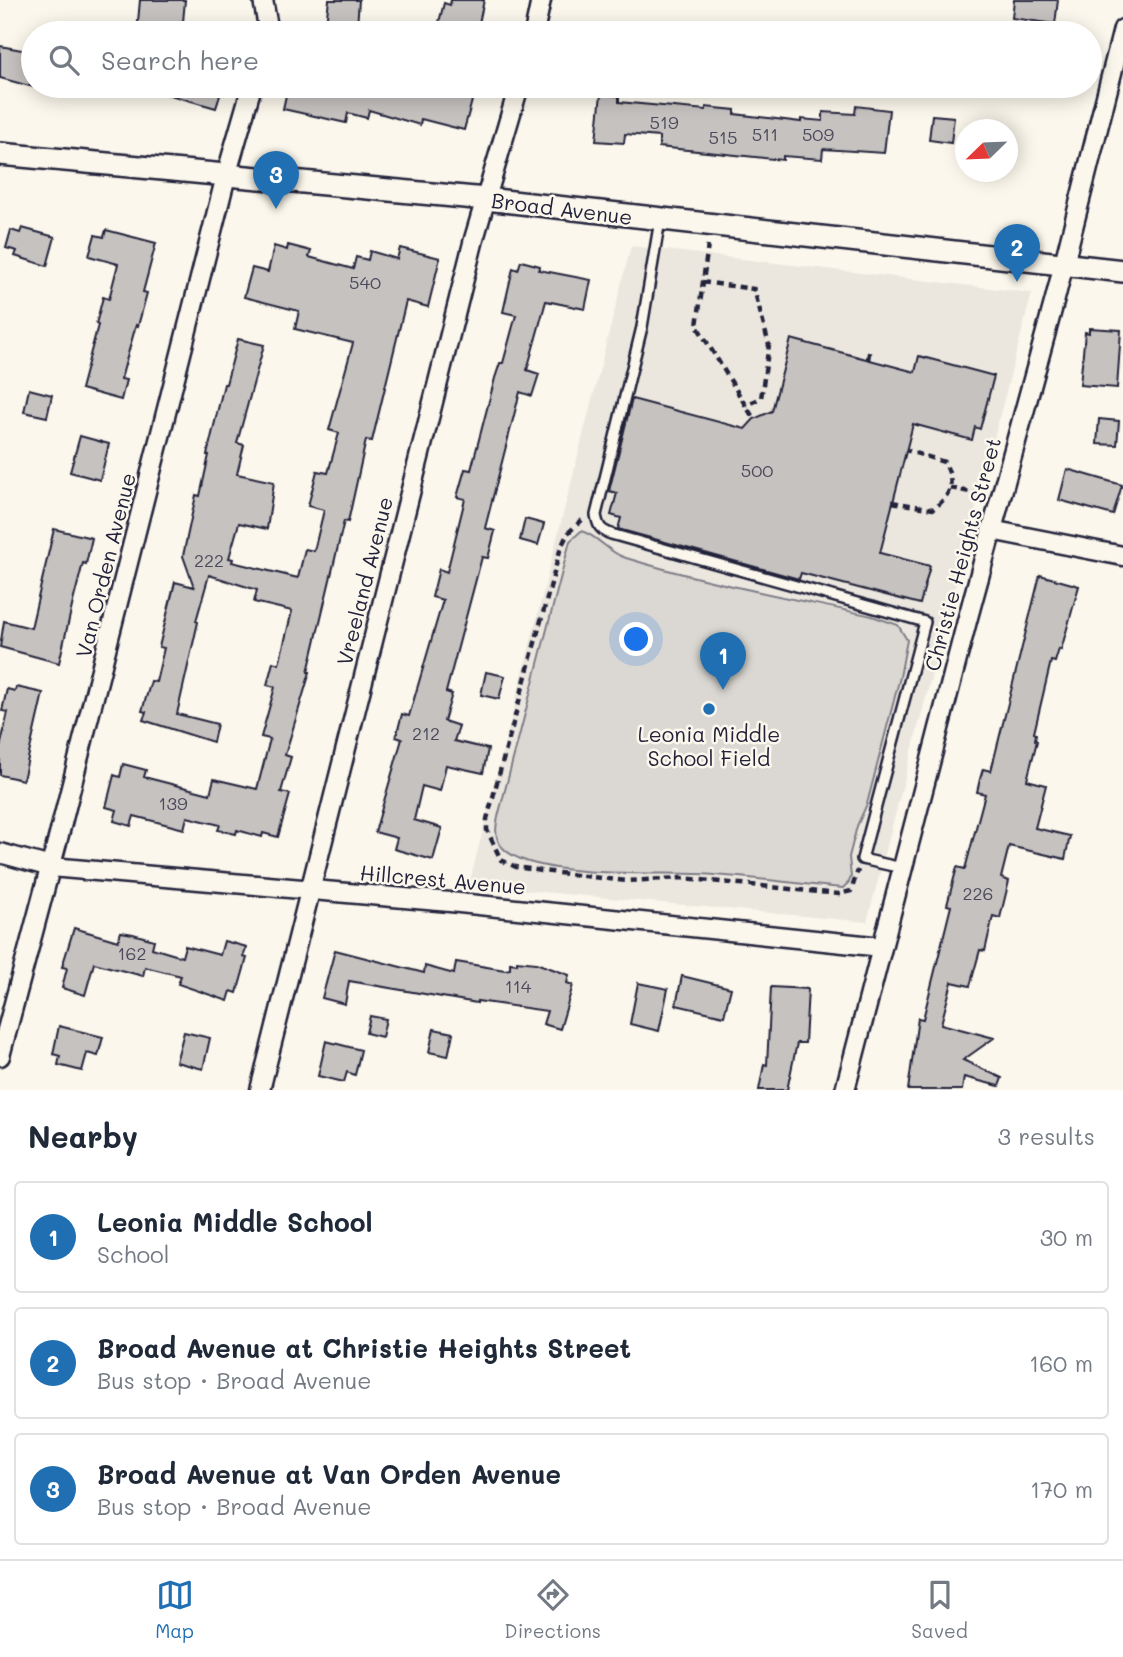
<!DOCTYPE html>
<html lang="en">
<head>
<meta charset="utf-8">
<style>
	:root { --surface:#fff; --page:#f2f2f3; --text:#1f2937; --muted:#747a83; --line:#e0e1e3; --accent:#1f6fb2 }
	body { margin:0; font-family:Mali,sans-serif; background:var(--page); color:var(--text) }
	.compass { position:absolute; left:955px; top:119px; width:63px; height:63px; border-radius:50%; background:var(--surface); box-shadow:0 4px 18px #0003; rotate:247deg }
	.you { position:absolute; left:637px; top:640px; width:24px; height:24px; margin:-18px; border:5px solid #fff; border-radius:50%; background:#1a73e8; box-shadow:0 0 0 10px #1a73e833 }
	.badge { display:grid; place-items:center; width:46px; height:46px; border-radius:50%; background:var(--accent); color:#fff; font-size:23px; font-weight:700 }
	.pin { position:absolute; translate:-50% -58px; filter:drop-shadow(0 2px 4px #0008) }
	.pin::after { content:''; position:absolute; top:37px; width:24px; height:21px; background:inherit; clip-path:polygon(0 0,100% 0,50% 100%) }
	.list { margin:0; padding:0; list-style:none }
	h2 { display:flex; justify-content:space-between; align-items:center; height:91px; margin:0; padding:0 28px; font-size:30px }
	h2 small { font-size:23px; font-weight:400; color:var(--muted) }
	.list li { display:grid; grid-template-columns:46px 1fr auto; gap:21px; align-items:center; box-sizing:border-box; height:112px; margin:0 14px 14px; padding:0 14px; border:2px solid var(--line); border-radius:7px }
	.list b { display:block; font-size:26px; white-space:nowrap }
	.list p { margin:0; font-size:23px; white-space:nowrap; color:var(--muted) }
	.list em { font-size:23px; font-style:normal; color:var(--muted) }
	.icon { flex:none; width:38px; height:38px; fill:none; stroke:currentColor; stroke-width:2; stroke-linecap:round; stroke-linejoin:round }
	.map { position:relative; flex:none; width:1123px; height:1090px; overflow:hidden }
	.search { position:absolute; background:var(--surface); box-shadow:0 4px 18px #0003; left:21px; right:21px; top:21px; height:77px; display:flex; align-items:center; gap:18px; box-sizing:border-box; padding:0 24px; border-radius:38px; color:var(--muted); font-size:26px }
	.sheet { height:469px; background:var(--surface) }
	nav { display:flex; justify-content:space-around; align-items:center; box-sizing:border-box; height:98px; border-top:2px solid var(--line); background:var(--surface); font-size:19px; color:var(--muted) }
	nav a { display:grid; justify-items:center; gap:4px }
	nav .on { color:var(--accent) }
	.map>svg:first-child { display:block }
	.built { fill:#ebe7df }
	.green { fill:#dbd8d3; stroke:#7e7d87; stroke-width:2 }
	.building { fill:#c6c2c0; stroke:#22223b; stroke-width:2 }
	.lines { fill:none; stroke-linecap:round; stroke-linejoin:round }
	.service-casing { stroke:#22223b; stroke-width:14 }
	.minor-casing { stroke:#22223b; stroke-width:23 }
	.tertiary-casing { stroke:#22223b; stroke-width:26 }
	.path { stroke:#22223b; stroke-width:4.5; stroke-dasharray:7 5; stroke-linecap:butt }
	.service { stroke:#fbf7ec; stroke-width:9 }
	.minor { stroke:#fbf7ec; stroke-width:18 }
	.tertiary { stroke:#fbf7ec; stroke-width:21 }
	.poi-dot { fill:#1f6fb2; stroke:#fbf7ec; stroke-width:2.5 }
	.labels { text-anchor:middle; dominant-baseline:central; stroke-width:5; stroke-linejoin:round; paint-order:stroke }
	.number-label { font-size:18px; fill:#4b4a5c }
	.street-label { font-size:21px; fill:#22223b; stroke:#fbf7ec }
	.poi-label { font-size:21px; fill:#22223b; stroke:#fbf7ec }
</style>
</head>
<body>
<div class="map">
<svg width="1123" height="1090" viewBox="0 0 1123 1090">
	<rect width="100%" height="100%" fill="#fbf7ec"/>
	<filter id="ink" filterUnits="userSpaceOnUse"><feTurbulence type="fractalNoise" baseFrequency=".0143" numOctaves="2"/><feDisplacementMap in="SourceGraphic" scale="14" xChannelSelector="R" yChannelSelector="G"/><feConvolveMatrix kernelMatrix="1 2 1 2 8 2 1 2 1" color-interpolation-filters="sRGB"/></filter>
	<g filter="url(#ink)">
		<polygon class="built" points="631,246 1032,293 867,922 469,885"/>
		<path class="green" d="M581,531C599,536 608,553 626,558C707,583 790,598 872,616L898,625L907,640L900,677L867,804L857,826L849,857L851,877L849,882L843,888C794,884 746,876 698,874C655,872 532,879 503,848C493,838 496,825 499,813L570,541Z"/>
		<g class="building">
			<polygon points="140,0 185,0 182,33 137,33"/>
			<polygon points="329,0 359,0 357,26 326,23"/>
			<polygon points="451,0 484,0 477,33 449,33 437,30 444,3 450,5"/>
			<polygon points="1014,0 1058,0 1055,24 1012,18"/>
			<polygon points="0,46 33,52 33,87 0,78"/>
			<polygon points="157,86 223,86 216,108 156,91"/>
			<polygon points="288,86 424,86 446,92 448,86 476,86 464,130 421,119 420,125 369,110 367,118 348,113 346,123 283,109"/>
			<polygon points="601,94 619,96 619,102 706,110 706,107 735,110 735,114 801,122 801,119 823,121 823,112 855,114 856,106 889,110 884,153 823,149 822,159 783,156 783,160 659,147 659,137 625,134 624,143 596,141"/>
			<polygon points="932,115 954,117 951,143 929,140"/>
			<polygon points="22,228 55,237 47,266 15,256 17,251 6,248 11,230 20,233"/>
			<polygon points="106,230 156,243 143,292 147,293 138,326 136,325 121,379 126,380 121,400 81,389 98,325 96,324 103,297 109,299 118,264 89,256 95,235 104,237"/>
			<polygon points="288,245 311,251 309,257 353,269 356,257 368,260 370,251 397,259 400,248 440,258 428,307 406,301 372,441 366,440 348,522 344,521 308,672 310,672 285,755 291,757 281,792 290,794 278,837 263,833 262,837 237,830 236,834 218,830 220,825 187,817 184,829 134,816 131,826 114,821 117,810 106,807 114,775 120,777 123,764 146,770 144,777 210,794 214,779 257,789 270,739 261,737 275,687 267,685 273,662 279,664 292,611 254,602 257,590 209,575 196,621 198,622 177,714 217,724 213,742 143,720 146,712 142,711 151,681 156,682 164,648 159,647 175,582 194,587 183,556 196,495 200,496 209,455 207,455 224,384 226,384 238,339 264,345 237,443 244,445 237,474 274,482 267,529 239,523 229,558 233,559 232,562 298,578 305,549 314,551 324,510 308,506 317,471 328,473 339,433 329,430 353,343 295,329 299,311 244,297 252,268 268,272 274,246 287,250"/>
			<polygon points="521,261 540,266 539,270 591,280 585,309 546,301 527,370 539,374 532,396 520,392 485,528 495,531 488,558 482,557 446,692 452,694 444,721 459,726 454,741 488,749 483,773 446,765 440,791 422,786 414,820 442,828 433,860 394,849 397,838 375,832 402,739 396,737 402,714 409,716 443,600 432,597 439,569 447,572 465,499 457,497 465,469 471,470 495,378 500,363 503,363 516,315 503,312 513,268 518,270"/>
			<polygon points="1089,328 1121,330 1117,388 1080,385 1085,332 1089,333"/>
			<polygon points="791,339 915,372 919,356 994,376 980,429 975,427 972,440 913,424 880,553 930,566 920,604 801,573 799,579 618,529 621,518 611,515 617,493 609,491 632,399 745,429 754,419 772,411"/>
			<polygon points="29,389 52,395 47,417 24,412"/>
			<polygon points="1099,419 1119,421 1117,445 1097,444"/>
			<polygon points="80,436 109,444 100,480 70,472"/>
			<polygon points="1067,469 1122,485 1113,515 1059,500"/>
			<polygon points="525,519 544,524 538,545 520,540"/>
			<polygon points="54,529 92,538 86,564 83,563 73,602 59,663 0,647 4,621 31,628"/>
			<polygon points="1040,575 1079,586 1061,650 1059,649 1055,662 1051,661 1034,733 1036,734 1035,740 1037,741 1027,780 1046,785 1035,828 1070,836 1065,859 1009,846 1001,878 1009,881 1000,918 993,916 985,951 980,950 970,986 952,982 941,1024 994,1038 963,1060 1002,1078 999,1086 964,1077 962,1090 908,1090 918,1018 923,1019 951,906 947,905 957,867 965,869 985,794 977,792 980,779 983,769 991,771"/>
			<polygon points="486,672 505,676 499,699 481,695"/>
			<polygon points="16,687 43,693 23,780 0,775 0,748 8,712 2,711 7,689 15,691"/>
			<polygon points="74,928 118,941 121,932 133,934 154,940 152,948 182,957 185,946 220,955 224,941 247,947 243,957 247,958 237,993 231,991 228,1001 178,984 181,976 145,967 143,976 94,963 85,995 62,988 67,968 62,967"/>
			<polygon points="335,950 424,973 425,966 454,974 456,962 505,970 510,969 510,963 517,964 517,961 536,963 569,975 567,983 573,985 560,1029 543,1024 547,1011 477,1001 477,1003 349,981 345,1004 322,998"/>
			<polygon points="682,976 731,988 724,1016 676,1005"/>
			<polygon points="638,983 668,989 659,1031 630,1024"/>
			<polygon points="771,987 808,989 805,1043 797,1043 787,1090 759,1090 764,1064 767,1065"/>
			<polygon points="370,1016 386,1019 382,1037 366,1033"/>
			<polygon points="59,1026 103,1037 98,1056 87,1053 82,1071 58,1065 60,1056 53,1054"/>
			<polygon points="434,1029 453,1033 448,1056 429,1052"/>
			<polygon points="184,1032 210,1038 203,1069 176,1062"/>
			<polygon points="326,1041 361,1050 355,1075 347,1072 344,1082 318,1076"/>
		</g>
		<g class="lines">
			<defs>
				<path id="service" d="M660,220L642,327L596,515C598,526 600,530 611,534L925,622L862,859L902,868"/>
				<g id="minor">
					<polyline points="263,0 268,27 266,33"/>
					<polyline points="534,33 541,0"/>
					<polyline points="991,530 1123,556"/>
					<polyline points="0,853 51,867 450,902 882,947"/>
					<polyline points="0,1056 60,831 226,176 252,86"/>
					<polyline points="260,1090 474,239 519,86"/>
					<polyline points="845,1090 967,621 1055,299 1123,29"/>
				</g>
				<polyline id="tertiary" points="0,154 486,199 1123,271"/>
			</defs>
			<use href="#service" class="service-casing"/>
			<use href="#minor" class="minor-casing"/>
			<use href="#tertiary" class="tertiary-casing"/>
			<g class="path">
				<polyline points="708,245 697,326 754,419"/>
				<polyline points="702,282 754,289 769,345 761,398 746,405"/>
				<polyline points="868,359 870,348"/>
				<polyline points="950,488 984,495"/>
				<path d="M892,502L933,509C951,496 956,482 944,462L906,450"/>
				<polyline points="582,520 568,533 561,547 487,819 487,830 501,860 516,867 542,871 626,881 682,878 839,894 851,891 858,870"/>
			</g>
			<use href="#service" class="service"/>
			<use href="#minor" class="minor"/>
			<use href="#tertiary" class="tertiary"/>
		</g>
	</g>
	<circle class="poi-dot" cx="709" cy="709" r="7"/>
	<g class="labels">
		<g class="number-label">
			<text x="664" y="122">519</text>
			<text x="765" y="134">511</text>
			<text x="818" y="134">509</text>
			<text x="723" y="137">515</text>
			<text x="365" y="282">540</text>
			<text x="757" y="470">500</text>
			<text x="209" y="560">222</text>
			<text x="426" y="733">212</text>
			<text x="173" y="803">139</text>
			<text x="978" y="893">226</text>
			<text x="132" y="953">162</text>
			<text x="518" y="986">114</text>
		</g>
		<g class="street-label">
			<text transform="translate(562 208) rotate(7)">Broad Avenue</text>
			<text transform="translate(962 554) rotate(-75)">Christie Heights Street</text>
			<text transform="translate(105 565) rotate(-76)">Van Orden Avenue</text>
			<text transform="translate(364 581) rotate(-76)">Vreeland Avenue</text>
			<text transform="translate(443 879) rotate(5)">Hillcrest Avenue</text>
		</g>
		<g class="poi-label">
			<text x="709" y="733">Leonia Middle<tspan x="709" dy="24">School Field</tspan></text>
		</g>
	</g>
</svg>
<svg class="compass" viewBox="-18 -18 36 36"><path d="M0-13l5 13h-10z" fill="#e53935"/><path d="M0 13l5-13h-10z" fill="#747a83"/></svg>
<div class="you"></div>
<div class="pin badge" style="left:723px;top:690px">1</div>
<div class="pin badge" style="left:1017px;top:282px">2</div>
<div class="pin badge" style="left:276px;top:209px">3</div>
<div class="search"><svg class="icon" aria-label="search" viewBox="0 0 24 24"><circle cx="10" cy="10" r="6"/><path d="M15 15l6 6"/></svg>Search here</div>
</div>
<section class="sheet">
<h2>Nearby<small>3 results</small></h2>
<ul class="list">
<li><span class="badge">1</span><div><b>Leonia Middle School</b><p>School</p></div><em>30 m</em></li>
<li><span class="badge">2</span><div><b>Broad Avenue at Christie Heights Street</b><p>Bus stop · Broad Avenue</p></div><em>160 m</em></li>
<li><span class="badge">3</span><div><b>Broad Avenue at Van Orden Avenue</b><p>Bus stop · Broad Avenue</p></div><em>170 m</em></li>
</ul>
</section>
<nav>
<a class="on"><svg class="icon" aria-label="map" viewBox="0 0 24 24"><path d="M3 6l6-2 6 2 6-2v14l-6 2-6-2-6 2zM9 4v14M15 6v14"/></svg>Map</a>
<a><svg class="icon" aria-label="directions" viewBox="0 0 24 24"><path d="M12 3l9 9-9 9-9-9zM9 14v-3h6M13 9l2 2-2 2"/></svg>Directions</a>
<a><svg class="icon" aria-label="saved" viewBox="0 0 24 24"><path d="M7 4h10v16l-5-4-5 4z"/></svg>Saved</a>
</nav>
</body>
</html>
